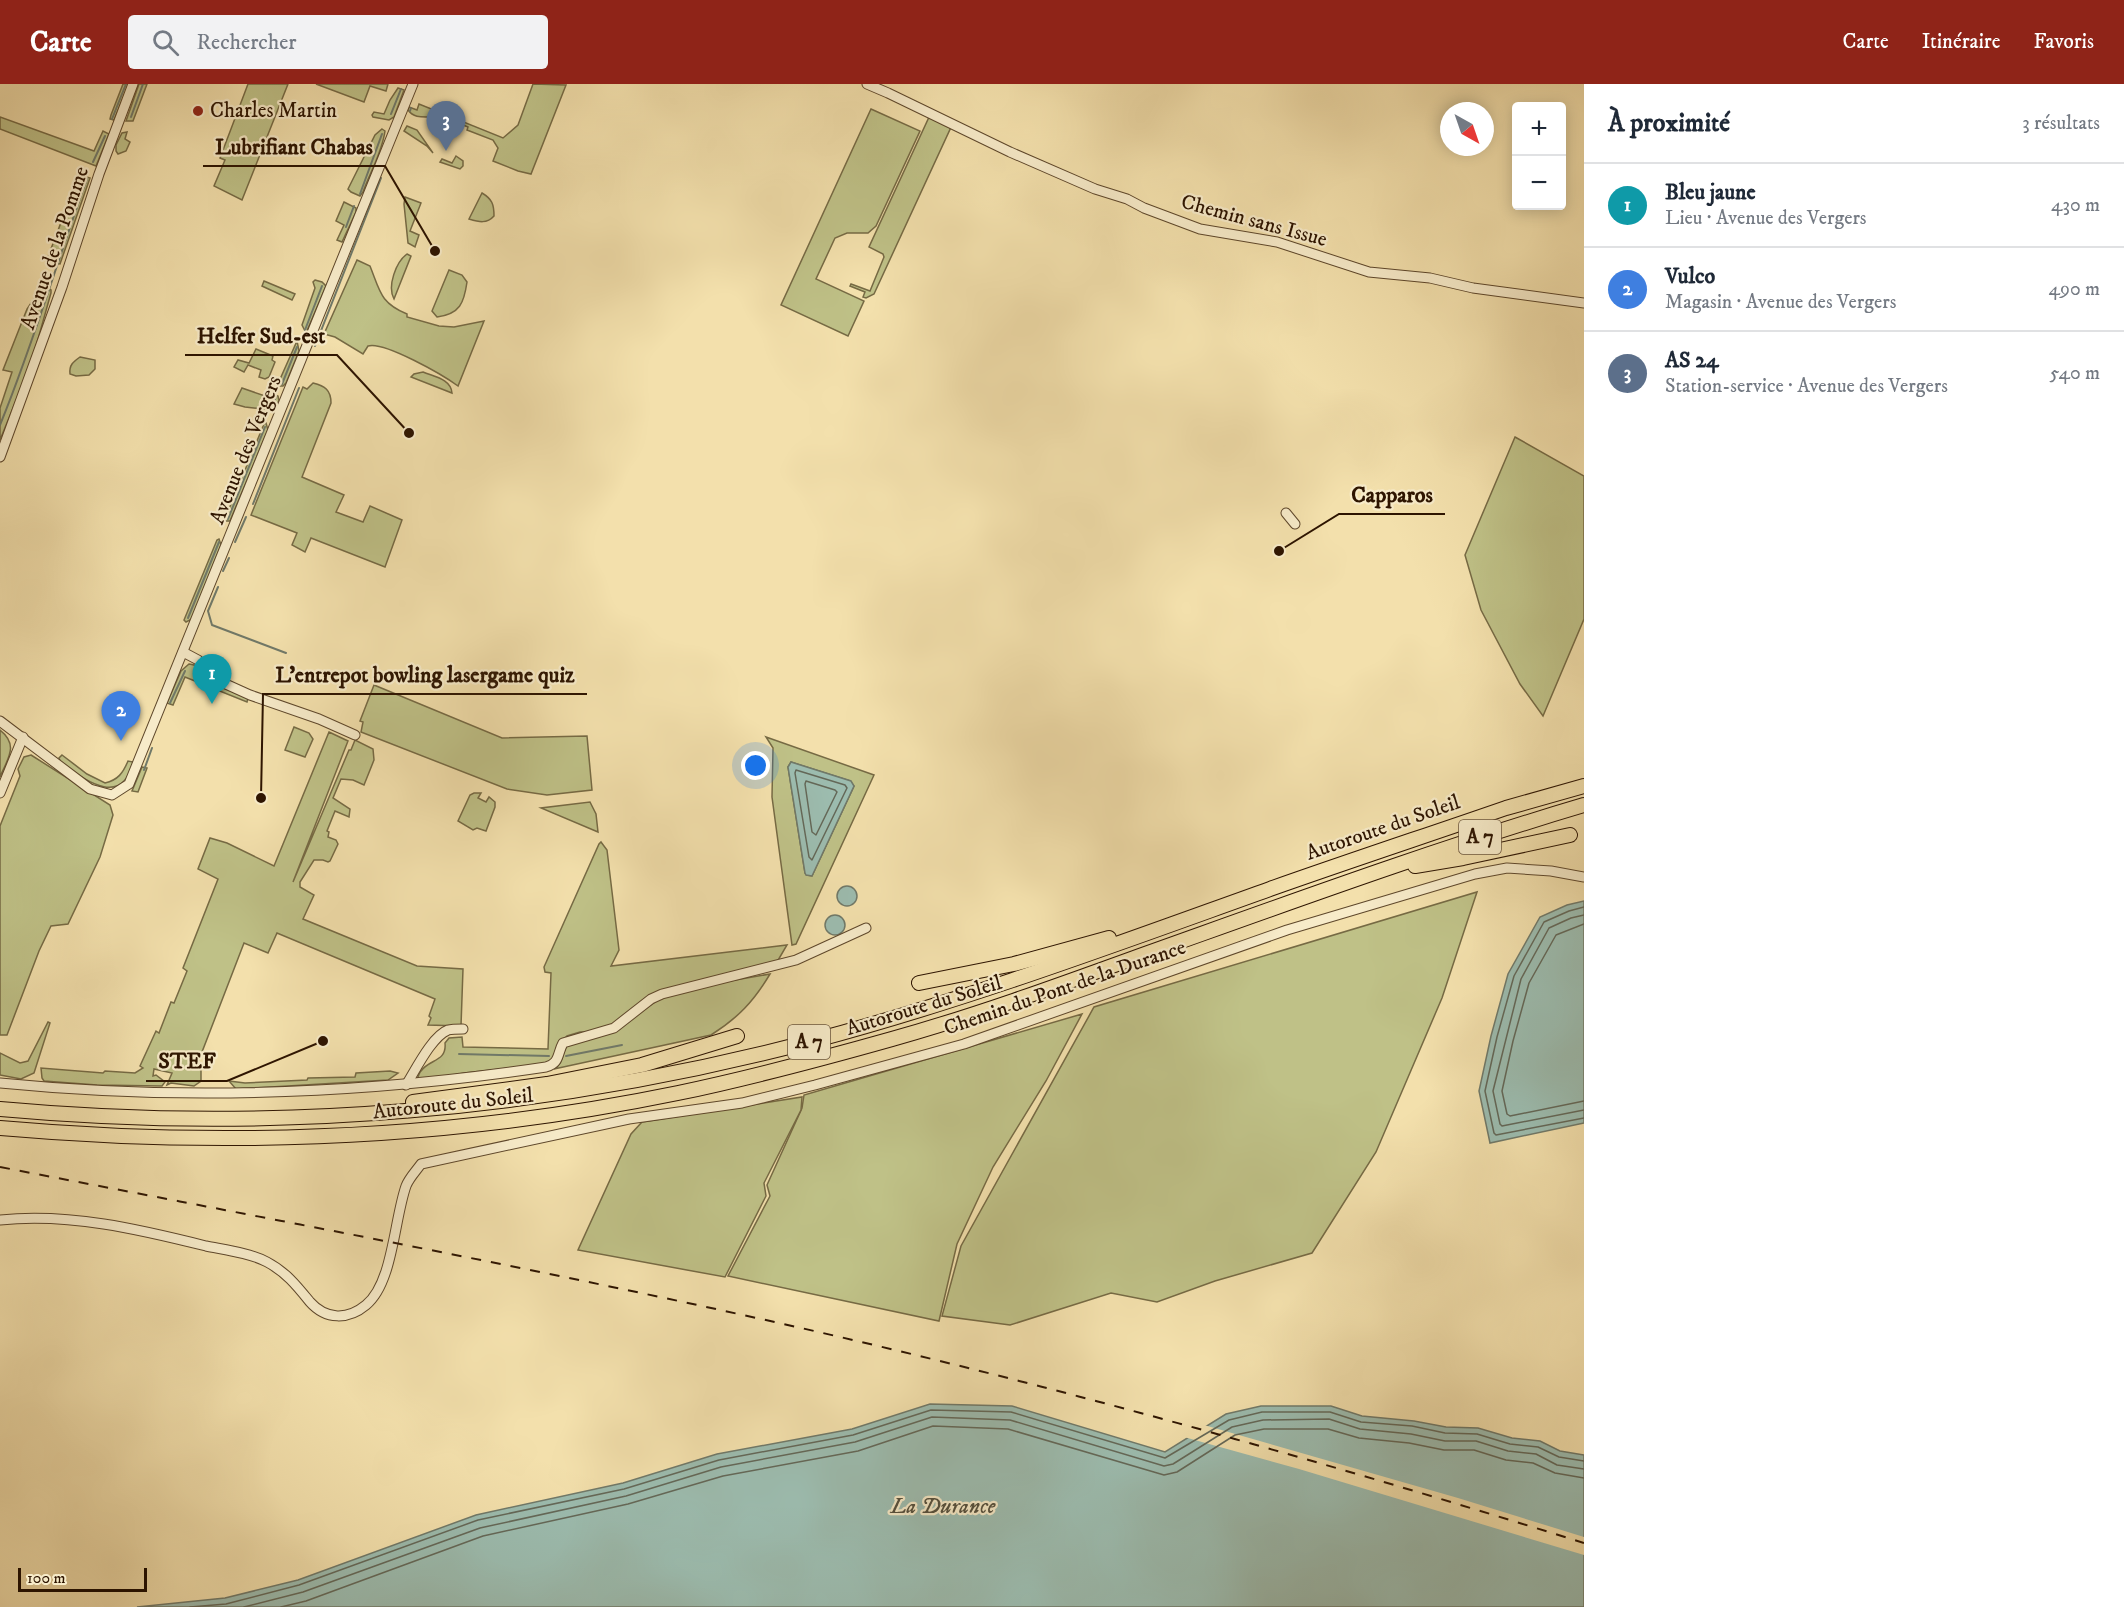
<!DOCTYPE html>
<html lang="fr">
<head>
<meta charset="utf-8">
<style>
	:root { --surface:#fff; --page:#f2f2f3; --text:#1f2937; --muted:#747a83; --line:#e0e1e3; --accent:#8f2418 }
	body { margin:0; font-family:"IM FELL DW Pica",serif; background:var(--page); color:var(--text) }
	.controls { position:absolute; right:18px; top:18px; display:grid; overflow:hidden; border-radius:6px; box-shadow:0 3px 15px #0003 }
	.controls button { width:54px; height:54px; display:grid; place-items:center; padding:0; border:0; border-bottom:2px solid var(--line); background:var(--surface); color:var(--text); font:30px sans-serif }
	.compass { position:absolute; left:1440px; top:18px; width:54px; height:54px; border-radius:50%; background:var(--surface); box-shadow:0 3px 15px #0003; rotate:140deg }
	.scale { position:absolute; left:18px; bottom:15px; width:129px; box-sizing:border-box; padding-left:6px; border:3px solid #2d1400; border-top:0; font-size:16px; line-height:21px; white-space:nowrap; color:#2d1400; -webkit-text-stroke:4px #f7ebc9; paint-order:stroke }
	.you { position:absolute; left:756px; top:682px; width:21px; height:21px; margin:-15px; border:4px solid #fff; border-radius:50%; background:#1a73e8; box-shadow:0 0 0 9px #1a73e833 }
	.badge { display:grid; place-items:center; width:39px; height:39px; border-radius:50%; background:var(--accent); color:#fff; font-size:20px; font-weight:700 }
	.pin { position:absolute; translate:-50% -50px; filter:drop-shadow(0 2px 3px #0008) }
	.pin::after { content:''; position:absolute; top:32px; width:21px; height:18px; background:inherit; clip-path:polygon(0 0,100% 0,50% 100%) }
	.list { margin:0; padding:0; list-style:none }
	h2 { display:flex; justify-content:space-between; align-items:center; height:78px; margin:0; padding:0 24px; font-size:26px }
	h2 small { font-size:20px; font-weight:400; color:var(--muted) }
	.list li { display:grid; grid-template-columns:39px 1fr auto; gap:18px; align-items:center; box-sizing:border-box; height:84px; padding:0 24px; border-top:2px solid var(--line) }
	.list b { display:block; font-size:22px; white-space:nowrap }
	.list p { margin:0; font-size:20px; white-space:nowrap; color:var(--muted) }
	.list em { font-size:20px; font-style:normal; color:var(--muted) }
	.icon { flex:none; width:33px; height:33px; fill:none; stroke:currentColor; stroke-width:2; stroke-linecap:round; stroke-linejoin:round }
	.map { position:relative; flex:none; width:1584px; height:1523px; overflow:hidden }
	header { display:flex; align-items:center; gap:36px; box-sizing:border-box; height:84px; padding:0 30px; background:var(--accent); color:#fff }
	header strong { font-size:28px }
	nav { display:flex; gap:33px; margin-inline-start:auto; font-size:21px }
	.search { width:420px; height:54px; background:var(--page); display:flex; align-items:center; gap:15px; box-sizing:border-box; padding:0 21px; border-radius:6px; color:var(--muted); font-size:22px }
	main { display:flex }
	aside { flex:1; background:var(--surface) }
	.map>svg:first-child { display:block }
	.green { fill:#bfc187; stroke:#766a44; stroke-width:1.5; fill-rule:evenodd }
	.water { fill:#9cbcaf; stroke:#707969; stroke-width:1.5 }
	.pier { fill:#f3e0ac }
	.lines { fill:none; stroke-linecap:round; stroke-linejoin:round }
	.shore { stroke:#646858; stroke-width:1.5 }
	.stream { stroke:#707969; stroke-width:2 }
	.minor-casing { stroke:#5e472b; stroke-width:11 }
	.highway-casing { stroke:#2d1400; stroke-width:16 }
	.minor { stroke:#f7ebc9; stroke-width:9 }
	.highway { stroke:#f3e0ac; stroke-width:14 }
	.rail { stroke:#2d1400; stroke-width:2; stroke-dasharray:10 10; stroke-linecap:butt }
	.poi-dot { fill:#8f2418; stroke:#f7ebc9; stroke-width:2 }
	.labels { text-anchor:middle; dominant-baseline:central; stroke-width:4.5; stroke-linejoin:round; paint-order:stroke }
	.shield { fill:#f7ebc9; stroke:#6a543c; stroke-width:1.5 }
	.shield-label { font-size:20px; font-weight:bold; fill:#2d1400 }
	.poi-label { font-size:21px; fill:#2d1400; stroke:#f7ebc9; text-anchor:start }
	.street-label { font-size:21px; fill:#2d1400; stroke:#f7ebc9 }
	.water-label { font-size:22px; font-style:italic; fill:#544f3d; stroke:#f7ebc9 }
	.leader { fill:none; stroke:#2d1400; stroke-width:2 }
	.callout-dot { fill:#2d1400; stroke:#f7ebc9; stroke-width:2 }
	.callout-label { font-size:22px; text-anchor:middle; font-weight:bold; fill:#2d1400; stroke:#f7ebc9; stroke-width:4.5; stroke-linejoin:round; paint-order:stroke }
</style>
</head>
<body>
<header>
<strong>Carte</strong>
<div class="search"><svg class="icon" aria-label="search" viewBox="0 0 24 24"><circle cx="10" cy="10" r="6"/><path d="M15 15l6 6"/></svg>Rechercher</div>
<nav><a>Carte</a><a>Itinéraire</a><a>Favoris</a></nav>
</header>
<main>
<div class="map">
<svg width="1584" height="1523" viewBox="0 0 1584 1523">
	<rect width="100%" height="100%" fill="#f3e0ac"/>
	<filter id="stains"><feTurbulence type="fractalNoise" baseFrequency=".00333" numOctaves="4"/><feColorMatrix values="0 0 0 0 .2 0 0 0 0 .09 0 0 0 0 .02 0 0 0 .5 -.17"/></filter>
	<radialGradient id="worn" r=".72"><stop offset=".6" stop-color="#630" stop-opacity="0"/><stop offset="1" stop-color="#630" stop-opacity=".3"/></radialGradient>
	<g class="green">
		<polygon points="123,0 129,0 114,36 110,35 111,31"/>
		<polygon points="139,0 147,0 133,37 126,37"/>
		<polygon points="248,0 288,0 242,116 214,102 225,76 220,74"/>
		<polygon points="316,0 388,0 386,7 370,2 364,18"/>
		<path d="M533,0L566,1L531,90L518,87L493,77L498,64L493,56L467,46L468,43L441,32L439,34C428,31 416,37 408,26L409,23L417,26L419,20L503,54L518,41Z"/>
		<polygon points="398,4 404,6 394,33 389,36 373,33 372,31 374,28 384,30 390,16"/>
		<polygon points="871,25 920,47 876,142 868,149 847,149 835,154 816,195 864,217 848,252 781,221"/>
		<polygon points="930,31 952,41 874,210 866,214 863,213 865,208 850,202 851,200 870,207 884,173 883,170 869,163"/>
		<polygon points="0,33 94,67 103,47 109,50 96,82 0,45"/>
		<polygon points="407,42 417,46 433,69 427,62 404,47"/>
		<path d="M382,45L385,47C382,69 370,88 363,108L360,112L351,108L348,105L375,51Z"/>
		<polygon points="127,48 125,55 130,58 126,67 118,70 116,67 116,61 122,49"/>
		<polygon points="456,72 463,77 463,82 460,85 440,78 442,75 452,79"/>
		<polygon points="79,91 90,94 60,180 46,178"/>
		<path d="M482,109C492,115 494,120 494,132C487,140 479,138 469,135Z"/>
		<polygon points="405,113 421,119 410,147 419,151 415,163 408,159 404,120"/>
		<polygon points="344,118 356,124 356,128 342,158 337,156 344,141 336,137"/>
		<path d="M407,170L411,172L394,215C387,202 396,178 407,170Z"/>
		<path d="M357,176L370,182C380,207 380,219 407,230V233L439,242L454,243L484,237L458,302C443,291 384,257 368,262L363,270L335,253L324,250Z"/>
		<path d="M449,186L462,191L467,198C464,219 460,230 437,233L432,227Z"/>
		<polygon points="315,196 322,198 326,202 306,249 302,241 315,204 313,198"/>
		<polygon points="264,197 295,210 292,216 262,202"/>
		<polygon points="43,201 51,206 51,209 31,280 0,356 0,324 12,288 3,286 27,225"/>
		<polygon points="297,257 299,267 286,299 283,302 277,302"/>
		<polygon points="256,265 273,272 272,276 275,278 269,293 265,295 259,293 261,286 248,281 244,288 234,283 238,276 249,279"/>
		<path d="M80,273L95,276V285L89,291L76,292L70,290C69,281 73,278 80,273Z"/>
		<path d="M423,288C435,293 451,295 452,309L411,293L414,290Z"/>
		<path d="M313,299C325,302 331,306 331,319L302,393L344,411L336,428L363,438L370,422L402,436L385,483L311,454L305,468L292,461L297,449L251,431L303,303L307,305Z"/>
		<polygon points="242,304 265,312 271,310 278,312 279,317 273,326 245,323 234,320"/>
		<polygon points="266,339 268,346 232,432 230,437 224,437 264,340"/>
		<polygon points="1515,353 1584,392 1584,535 1543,632 1520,600 1481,526 1465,471"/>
		<polygon points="219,455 221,461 192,535 186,538 184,536 217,456"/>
		<polygon points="189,580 194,581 206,595 248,614 247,618 185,593 173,621 167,619 181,587"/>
		<polygon points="374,601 502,654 587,652 592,706 547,711 507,705 361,648 363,638 360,637"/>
		<polygon points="294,643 309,649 313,655 305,673 285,666"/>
		<path d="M0,646C19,661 8,674 0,693Z"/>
		<polygon points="329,648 348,657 293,798 349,666 351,666 355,656 373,665 374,676 364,701 353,696 341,695 333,714 350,725 349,733 335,727 327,747 329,748 328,753 336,756 338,760 330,777 328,778 323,776 314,776 300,798 300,803 314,811 303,835 417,882 463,885 461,942 428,941 431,934 429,932 435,915 277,849 268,869 244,859 197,981 201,987 201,997 194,1002 171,999 167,1001 172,989 154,985 153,992 156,991 165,998 162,1002 97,1001 44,997 42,994 41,984 103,989 105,987 135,989 143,984 140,982 156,947 159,949 171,918 174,919 187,887 183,884 218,795 198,785 210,754 227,759 274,782"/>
		<path d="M766,653L874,691L796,860L792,861L772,713L773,664ZM791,678L850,697L854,702L812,792L807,791L805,789L788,683Z"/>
		<polygon points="31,671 110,721 113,731 100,773 68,840 51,842 39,867 7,951 0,951 0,742 20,692 18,685 24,673"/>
		<path d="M62,671L87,690L105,699C118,696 123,689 128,677L133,678C122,725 84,695 61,679L59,674Z"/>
		<polygon points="142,683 147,684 138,708 132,707"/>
		<polygon points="474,709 481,709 478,714 486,718 489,713 495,718 495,723 486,747 477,744 473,746 458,737 470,711"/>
		<polygon points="590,718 596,730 598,748 541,724"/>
		<path d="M601,758L607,766L619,866L611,882L787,861L777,878L664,907L612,942L594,948H580L567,952L556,964V973L548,980L464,989L438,994L417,996C418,993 419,989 421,987C429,975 447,978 445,959L449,954L462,953L463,963L548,965L551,889L545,888L544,883L599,760Z"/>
		<polygon points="1477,808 1442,914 1376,1068 1312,1169 1215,1197 1157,1218 1111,1209 1010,1241 942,1232 961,1162 1094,923"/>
		<path d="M770,890C754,917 738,934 711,951L554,985C565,979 561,968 569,959L611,949L661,914L718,899Z"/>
		<polygon points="1082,930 1046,997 993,1083 957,1160 939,1237 728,1192 770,1112 767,1101 802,1024 804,1011"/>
		<polygon points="48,938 50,939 34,989 21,995 0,991 0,969 20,979 28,977"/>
		<polygon points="390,987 398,989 388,996 236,1005 229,997 245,999 307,996 308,994 355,993 356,989"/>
		<polygon points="802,1013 801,1026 764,1099 766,1112 725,1193 578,1166 631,1050 642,1038"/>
	</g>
	<g class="water">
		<polygon points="791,678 851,697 854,702 812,792 806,791 805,789 788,683"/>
		<circle cx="847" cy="812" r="10"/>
		<polygon points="1584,817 1584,1039 1490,1059 1479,1007 1491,952 1508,890 1540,833 1567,821"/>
		<circle cx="835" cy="841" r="10"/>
		<polygon points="930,1320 1012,1322 1165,1368 1226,1330 1261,1322 1331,1322 1362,1332 1414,1337 1446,1343 1478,1344 1512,1354 1540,1357 1560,1367 1584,1371 1584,1523 137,1523 225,1514 298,1496 476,1431 623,1399 717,1370 852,1345"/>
	</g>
	<polygon class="pier" points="1204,1341 1458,1414 1584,1453 1584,1471 1299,1385 1184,1353"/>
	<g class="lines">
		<g class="shore">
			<polygon points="796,686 845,701 847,704 812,776 809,773 795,689"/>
			<polygon points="806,697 835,706 837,708 816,751 812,748 805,700"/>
			<polyline points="1584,823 1569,827 1544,838 1514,892 1497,953 1485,1007 1494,1049 1496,1051 1584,1034"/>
			<polyline points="1584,831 1571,834 1549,844 1521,895 1493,1007 1500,1040 1502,1042 1584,1026"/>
			<polyline points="1584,840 1556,851 1529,899 1513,957 1502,1007 1507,1030 1510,1032 1584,1017"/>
			<polyline points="190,1523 226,1520 299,1501 478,1436 624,1405 719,1376 853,1351 931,1326 1011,1328 1165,1374 1229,1336 1262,1328 1330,1328 1361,1338 1412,1342 1445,1349 1477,1350 1510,1360 1538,1363 1559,1373 1584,1377"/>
			<polyline points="244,1523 303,1508 480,1444 626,1412 721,1383 855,1358 932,1333 1010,1336 1164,1382 1173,1380 1232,1343 1263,1336 1329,1335 1360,1345 1411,1350 1445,1357 1476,1357 1508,1367 1536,1370 1557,1381 1584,1385"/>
			<polyline points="281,1523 306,1517 483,1452 628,1420 723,1392 858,1367 933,1342 1008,1345 1164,1391 1177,1388 1235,1351 1264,1345 1328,1345 1359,1354 1409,1359 1444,1366 1474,1366 1506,1376 1533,1379 1555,1389 1584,1394"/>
		</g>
		<g class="stream">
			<polyline points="410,27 411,24"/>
			<polyline points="391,30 401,5"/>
			<polyline points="131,33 143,0"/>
			<polyline points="112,35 126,0"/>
			<polyline points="93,78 105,52"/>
			<polyline points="360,110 382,50"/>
			<polyline points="346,143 354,122"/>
			<polyline points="305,246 322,202"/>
			<polyline points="315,262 381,94"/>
			<polyline points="282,300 297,263"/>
			<polyline points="272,324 276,312"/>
			<path d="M0,341C33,261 57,177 87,95"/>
			<polyline points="253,420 299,304"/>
			<polyline points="228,435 265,343"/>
			<polyline points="235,458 246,433"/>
			<polyline points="223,487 229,474"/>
			<polyline points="218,503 208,527 212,541 286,569"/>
			<polyline points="188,534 219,458"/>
			<polyline points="170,619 185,587"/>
			<polyline points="144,686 152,664"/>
			<polyline points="459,970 549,972"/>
			<polyline points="566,972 622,961"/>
		</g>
		<defs>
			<g id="minor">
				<polyline points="867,0 888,9 1010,68 1095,105 1127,115 1144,124 1200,145 1277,158 1369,188 1430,194 1473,204 1584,219"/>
				<polyline points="0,373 62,203 99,90 133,0"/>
				<polyline points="1286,429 1295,440"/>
				<polyline points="183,568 198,576 207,587 219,597 250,611 319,635 355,651"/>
				<polyline points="0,637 90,705 112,711 129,700 413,0"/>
				<polyline points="0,709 23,653"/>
				<path d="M0,999C182,1017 366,1010 546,983C560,979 557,970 563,959L614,944L651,915L662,910L796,876L866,844"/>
				<path d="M406,1001C415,987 432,952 448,946C452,945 459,945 463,945"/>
				<path d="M0,1136C70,1129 138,1145 206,1162C226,1166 250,1169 267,1178C286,1188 297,1202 310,1218C326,1236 348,1236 366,1221C393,1199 394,1136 406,1102C409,1094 416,1087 421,1080L629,1035L742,1019L815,1001L964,960L1287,846L1475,790L1507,784L1551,787L1584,793"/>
			</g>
			<g id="highway">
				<polyline points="1415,782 1463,774 1570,751"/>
				<polyline points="919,899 1014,880 1109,854"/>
				<polyline points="413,1018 547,1000 642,981 737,952"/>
				<path d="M0,1025C272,1050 547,1027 812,957C967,916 1119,859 1270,805C1349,777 1428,751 1506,724L1584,702"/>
				<path d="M0,1044C226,1064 455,1055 678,1009C750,994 821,975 892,955C974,932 1054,903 1134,874C1283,821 1432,766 1584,721"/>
			</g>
		</defs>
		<use href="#minor" class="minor-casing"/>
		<use href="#highway" class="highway-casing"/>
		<use href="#minor" class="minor"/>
		<use href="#highway" class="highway"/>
		<path class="rail" d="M0,1083C260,1133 520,1181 779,1239C1050,1300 1319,1376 1584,1459"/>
	</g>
	<circle class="poi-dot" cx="198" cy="27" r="6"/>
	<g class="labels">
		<g class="shield">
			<rect x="1459" y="736" width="42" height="34" rx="4.5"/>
			<rect x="788" y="941" width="42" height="34" rx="4.5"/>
		</g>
		<g class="shield-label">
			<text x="1480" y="753">A 7</text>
			<text x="809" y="958">A 7</text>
		</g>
		<g class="poi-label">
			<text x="210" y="27">Charles Martin</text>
		</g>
		<g class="street-label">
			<text transform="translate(1254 137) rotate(15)">Chemin sans Issue</text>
			<text transform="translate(55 164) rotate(-71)">Avenue de la Pomme</text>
			<text transform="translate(246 366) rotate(-68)">Avenue des Vergers</text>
			<text transform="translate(1383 744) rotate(-19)">Autoroute du Soleil</text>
			<text transform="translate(1065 904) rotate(-19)">Chemin du Pont de la Durance</text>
			<text transform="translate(924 922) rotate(-17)">Autoroute du Soleil</text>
			<text transform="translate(453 1020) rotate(-6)">Autoroute du Soleil</text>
		</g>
		<g class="water-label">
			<text x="943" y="1422">La Durance</text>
		</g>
	</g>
	<path class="leader" d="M435 167L385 82H203M409 349L337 271H185M1279 467L1339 430H1445M261 714L263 610H587M323 957L227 997H146"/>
	<g class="callout-dot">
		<circle cx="435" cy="167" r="6"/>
		<circle cx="409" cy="349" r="6"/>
		<circle cx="1279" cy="467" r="6"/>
		<circle cx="261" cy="714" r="6"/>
		<circle cx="323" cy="957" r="6"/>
	</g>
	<g class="callout-label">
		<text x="294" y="70">Lubrifiant Chabas</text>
		<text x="261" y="259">Helfer Sud-est</text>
		<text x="1392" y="418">Capparos</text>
		<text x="425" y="598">L'entrepot bowling lasergame quiz</text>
		<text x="187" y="984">STEF</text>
	</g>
	<rect width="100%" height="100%" filter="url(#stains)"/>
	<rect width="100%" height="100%" fill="url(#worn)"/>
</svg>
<div class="controls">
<button>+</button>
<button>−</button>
</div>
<svg class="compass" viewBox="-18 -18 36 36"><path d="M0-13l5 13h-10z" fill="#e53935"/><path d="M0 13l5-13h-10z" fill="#747a83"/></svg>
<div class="scale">100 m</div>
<div class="you"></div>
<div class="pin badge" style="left:212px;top:620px;background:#0f9aa8">1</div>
<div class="pin badge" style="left:121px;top:657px;background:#3f7fe0">2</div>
<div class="pin badge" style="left:446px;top:67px;background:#5c6f8a">3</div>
</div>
<aside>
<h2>À proximité<small>3 résultats</small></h2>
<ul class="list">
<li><span class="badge" style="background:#0f9aa8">1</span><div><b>Bleu jaune</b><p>Lieu · Avenue des Vergers</p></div><em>430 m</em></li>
<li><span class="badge" style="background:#3f7fe0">2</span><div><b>Vulco</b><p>Magasin · Avenue des Vergers</p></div><em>490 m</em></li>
<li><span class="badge" style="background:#5c6f8a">3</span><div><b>AS 24</b><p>Station-service · Avenue des Vergers</p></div><em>540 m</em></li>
</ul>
</aside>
</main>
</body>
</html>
